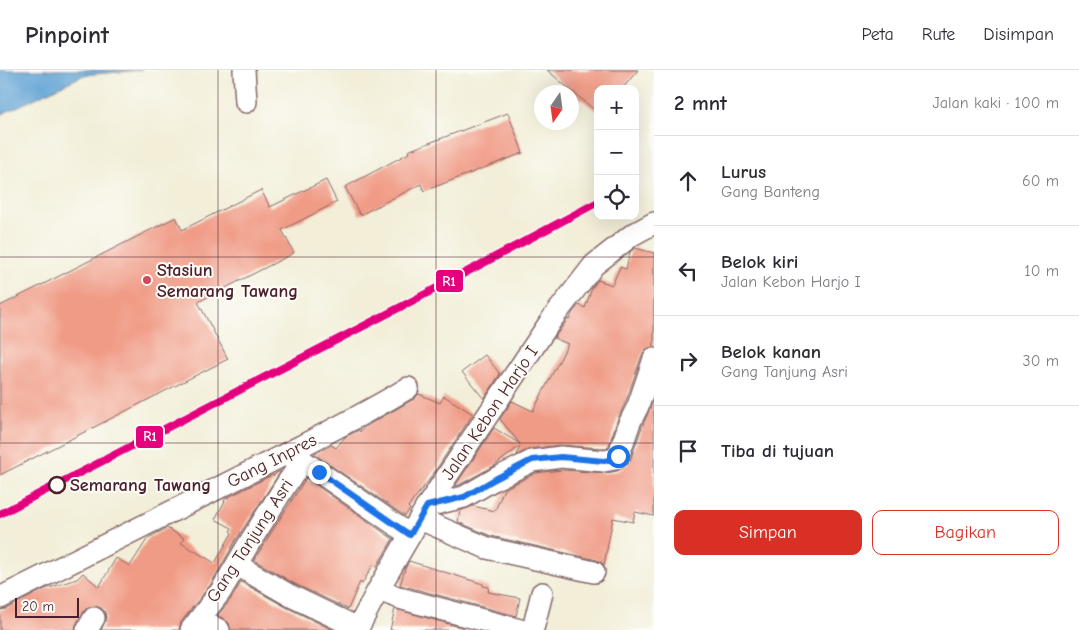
<!DOCTYPE html>
<html lang="id">
<head>
<meta charset="utf-8">
<style>
	:root { --surface:#fff; --page:#f7f7f7; --text:#2b2b33; --muted:#7c7c81; --line:#e1e1e2; --accent:#d93025 }
	body { margin:0; font-family:"Comic Neue",sans-serif; background:var(--page); color:var(--text) }
	.controls { position:absolute; right:15px; top:15px; display:grid; overflow:hidden; border-radius:10px; box-shadow:0 5px 20px #0002 }
	.controls button { width:45px; height:45px; display:grid; place-items:center; padding:0; border:0; border-bottom:1px solid var(--line); background:var(--surface); color:var(--text); font:25px sans-serif }
	.compass { position:absolute; left:534px; top:15px; width:45px; height:45px; border-radius:50%; background:var(--surface); box-shadow:0 5px 20px #0002; rotate:193deg }
	.scale { position:absolute; left:15px; bottom:12px; width:64px; box-sizing:border-box; padding-left:5px; border:2px solid #4a1f2b; border-top:0; font-size:14px; line-height:18px; white-space:nowrap; color:#4a1f2b; -webkit-text-stroke:4px #fdfcf7; paint-order:stroke }
	.stop { position:absolute; width:15px; height:15px; margin:-11px; border:4px solid #1a73e8; border-radius:50%; background:#fff }
	.stop.end { background:#1a73e8; border-color:#fff; box-shadow:0 1px 5px #0008 }
	.list { margin:0; padding:0; list-style:none }
	h2 { display:flex; justify-content:space-between; align-items:center; height:65px; margin:0; padding:0 20px; font-size:21px }
	h2 small { font-size:16px; font-weight:400; color:var(--muted) }
	.list li { display:grid; grid-template-columns:32px 1fr auto; gap:15px; align-items:center; box-sizing:border-box; height:90px; padding:0 20px; border-top:1px solid var(--line) }
	.list b { display:block; font-size:19px; white-space:nowrap }
	.list p { margin:0; font-size:16px; white-space:nowrap; color:var(--muted) }
	.list em { font-size:16px; font-style:normal; color:var(--muted) }
	.actions { display:flex; gap:10px; padding:15px 20px }
	.actions a { flex:1; padding:11px 0; border:1px solid var(--accent); border-radius:10px; text-align:center; font-size:18px; color:var(--accent) }
	.actions .main { background:var(--accent); color:#fff }
	.icon { flex:none; width:28px; height:28px; fill:none; stroke:currentColor; stroke-width:2; stroke-linecap:round; stroke-linejoin:round }
	.map { position:relative; flex:none; width:654px; height:560px; overflow:hidden }
	header { display:flex; align-items:center; gap:30px; box-sizing:border-box; height:70px; padding:0 25px; background:var(--surface); border-bottom:1px solid var(--line) }
	header strong { font-size:24px }
	nav { display:flex; gap:28px; margin-inline-start:auto; font-size:18px }
	main { display:flex }
	aside { flex:1; background:var(--surface) }
	.map>svg:first-child { display:block }
	.water { fill:#60a3d4; stroke:#556180 }
	.building { fill:#f09b86 }
	.lines { fill:none; stroke-linecap:round; stroke-linejoin:round }
	.minor-casing { stroke:#856768; stroke-width:24 }
	.minor { stroke:#fff; stroke-width:21 }
	.rail-1-casing { stroke:#fdfcf7; stroke-width:11 }
	.rail-1 { stroke:#e5007d; stroke-width:8 }
	.route { stroke:#1a73e8; stroke-width:6 }
	.grid { fill:none; stroke:#4a1f2b; stroke-width:1; stroke-opacity:0.55 }
	.poi-dot { fill:#d1495b; stroke:#fdfcf7; stroke-width:2 }
	.stop-dot { fill:#fdfcf7; stroke:#4a1f2b; stroke-width:2.5 }
	.labels { text-anchor:middle; dominant-baseline:central; stroke-width:4; stroke-linejoin:round; paint-order:stroke }
	.poi-label { font-size:18px; font-weight:bold; fill:#4a1f2b; stroke:#fdfcf7; text-anchor:start }
	.street-label { font-size:18px; fill:#4a1f2b; stroke:#fdfcf7 }
	.stop-label { font-size:18px; font-weight:bold; fill:#4a1f2b; stroke:#fdfcf7; text-anchor:start }
	.line-badge { stroke:#fdfcf7; stroke-width:2 }
	.badge-label { font-size:14px; text-anchor:middle; font-weight:bold; fill:#fff }
</style>
</head>
<body>
<header>
<strong>Pinpoint</strong>
<nav><a>Peta</a><a>Rute</a><a>Disimpan</a></nav>
</header>
<main>
<div class="map">
<svg width="654" height="560" viewBox="0 0 654 560">
	<rect width="100%" height="100%" fill="#fdfcf7"/>
	<filter id="ink" filterUnits="userSpaceOnUse"><feTurbulence type="fractalNoise" baseFrequency=".02" numOctaves="2"/><feDisplacementMap in="SourceGraphic" scale="10" xChannelSelector="R" yChannelSelector="G"/><feConvolveMatrix kernelMatrix="1 2 1 2 8 2 1 2 1" color-interpolation-filters="sRGB"/></filter>
	<filter id="wash" filterUnits="userSpaceOnUse"><feTurbulence type="fractalNoise" baseFrequency=".0096" numOctaves="4" result="noise"/><feDisplacementMap in="SourceGraphic" scale="20" xChannelSelector="R" yChannelSelector="G"/><feGaussianBlur stdDeviation="1.12" result="paint"/><feColorMatrix in="noise" values="0 0 0 0 0 0 0 0 0 0 0 0 0 0 0 0 0 1.4 0 .05"/><feComposite in="paint" operator="in"/></filter>
	<g filter="url(#wash)">
		<rect width="100%" height="100%" fill="#f2eed8"/>
		<polygon class="water" points="0,0 142,0 84,5 0,45"/>
		<g id="blocks">
			<g class="building">
				<polygon points="547,0 638,0 622,19 598,19 598,43"/>
				<polygon points="508,43 523,83 424,121 421,114 360,145 345,117 409,83 408,81"/>
				<polygon points="326,110 337,132 282,160 294,183 198,232 228,289 0,405 0,236 176,147 182,160 261,120 270,137"/>
				<polygon points="635,178 654,183 654,273 653,277 646,279 642,285 626,331 618,348 608,378 603,378 559,375 530,379 517,385 520,376 494,396 459,415 455,416 494,358 520,374 500,349 512,331 533,341 568,274 554,268 568,249 569,250 573,242 579,235 585,238 592,218 598,210 612,215 620,197 626,199 630,182"/>
				<polygon points="485,285 500,304 484,329 462,302"/>
				<polygon points="419,324 440,333 444,326 473,344 429,410 408,437 410,439 405,446 314,384 331,375 336,378 345,367 359,360 360,362 363,358 414,329"/>
				<polygon points="654,328 654,446 635,442 633,452 613,448 604,495 602,493 597,490 491,466 458,452 460,441 473,436 495,441 504,419 536,403 561,400 606,403 617,401 623,398 630,391 642,357 649,341"/>
				<polygon points="281,401 237,468 211,514 181,552 179,560 101,560 106,549 105,542 101,538 95,536 88,537 84,541 76,554 75,560 0,560 0,540 6,539 45,519 77,509 83,503 99,517 116,488 130,496 148,468 167,458 184,468 181,473 215,493 232,463 230,461 232,458 215,449 225,431 224,431 225,429 272,405 274,406 276,403"/>
				<polygon points="306,408 393,469 377,496 373,495 362,514 360,512 348,539 297,515 254,490"/>
				<polygon points="409,491 483,514 483,516 489,517 488,522 520,528 516,546 400,515 405,499"/>
				<polygon points="241,512 286,537 333,560 231,560 229,553 218,545 231,529"/>
				<polygon points="395,539 464,558 463,560 390,560"/>
			</g>
		</g>
	</g>
	<g filter="url(#ink)">
		<use href="#blocks" fill-opacity="0" stroke="#856768" stroke-width="1"/>
		<g class="lines">
			<defs>
				<g id="minor">
					<polyline points="244,0 246,32"/>
					<polyline points="427,436 464,427 495,409 532,391 561,387 604,391 615,389 618,386 620,381 630,352 638,336 654,289"/>
					<polyline points="420,449 487,478 594,502"/>
					<polyline points="237,495 291,526 358,558"/>
					<polyline points="378,520 403,529 520,560"/>
					<path d="M0,528C88,484 176,440 264,395C313,370 362,346 408,318"/>
					<polyline points="199,550 219,560"/>
					<polyline points="87,560 94,548"/>
					<polyline points="191,560 221,521 248,475 287,413 303,391 410,465"/>
					<polyline points="357,560 378,520 427,436 552,249 594,195 632,165 654,153"/>
					<polyline points="532,560 534,555 542,523"/>
				</g>
			</defs>
			<use href="#minor" class="minor-casing"/>
			<use href="#minor" class="minor"/>
			<defs>
				<polyline id="rail-1" points="0,444 416,229 598,132"/>
			</defs>
			<use href="#rail-1" class="rail-1-casing"/>
			<use href="#rail-1" class="rail-1"/>
		</g>
	</g>
	<g class="lines" filter="url(#ink)">
		<polyline class="route" points="319,402 410,465 427,436 464,427 495,409 532,390 561,387 604,391 615,389 618,386"/>
	</g>
	<path class="grid" d="M218,0V560M436,0V560M0,187H654M0,373H654"/>
	<circle class="poi-dot" cx="147" cy="210" r="5"/>
	<circle class="stop-dot" cx="57" cy="415" r="8"/>
	<g class="labels">
		<g class="poi-label">
			<text x="157" y="200">Stasiun<tspan x="157" dy="21">Semarang Tawang</tspan></text>
		</g>
		<g class="street-label">
			<text transform="translate(490 343) rotate(-56)">Jalan Kebon Harjo I</text>
			<text transform="translate(272 391) rotate(-27)">Gang Inpres</text>
			<text transform="translate(250 471) rotate(-57)">Gang Tanjung Asri</text>
		</g>
		<g class="stop-label">
			<text x="70" y="415">Semarang Tawang</text>
		</g>
	</g>
	<g class="line-badge">
		<rect x="435" y="199" width="29" height="24" rx="5" fill="#e5007d"/>
		<rect x="135" y="355" width="29" height="24" rx="5" fill="#e5007d"/>
	</g>
	<g class="badge-label">
		<text x="449" y="216">R1</text>
		<text x="150" y="371">R1</text>
	</g>
</svg>
<div class="controls">
<button>+</button>
<button>−</button>
<button><svg class="icon" aria-label="locate" viewBox="0 0 24 24"><circle cx="12" cy="12" r="6"/><path d="M12 2v4M12 18v4M2 12h4M18 12h4"/></svg></button>
</div>
<svg class="compass" viewBox="-18 -18 36 36"><path d="M0-13l5 13h-10z" fill="#e53935"/><path d="M0 13l5-13h-10z" fill="#7c7c81"/></svg>
<div class="scale">20 m</div>
<div class="stop" style="left:618px;top:386px"></div>
<div class="stop end" style="left:319px;top:402px"></div>
</div>
<aside>
<h2>2 mnt<small>Jalan kaki · 100 m</small></h2>
<ul class="list">
<li><svg class="icon" aria-label="ahead" viewBox="0 0 24 24"><path d="M12 20V5M6 11l6-6 6 6"/></svg><div><b>Lurus</b><p>Gang Banteng</p></div><em>60 m</em></li>
<li><svg class="icon" aria-label="left" viewBox="0 0 24 24"><path d="M17 20v-9H6M10 6l-5 5 5 5"/></svg><div><b>Belok kiri</b><p>Jalan Kebon Harjo I</p></div><em>10 m</em></li>
<li><svg class="icon" aria-label="right" viewBox="0 0 24 24"><path d="M7 20v-9h11M14 6l5 5-5 5"/></svg><div><b>Belok kanan</b><p>Gang Tanjung Asri</p></div><em>30 m</em></li>
<li><svg class="icon" aria-label="arrive" viewBox="0 0 24 24"><path d="M6 21V4h12l-3 4 3 4H6"/></svg><div><b>Tiba di tujuan</b></div></li>
</ul>
<div class="actions"><a class="main">Simpan</a><a>Bagikan</a></div>
</aside>
</main>
</body>
</html>
